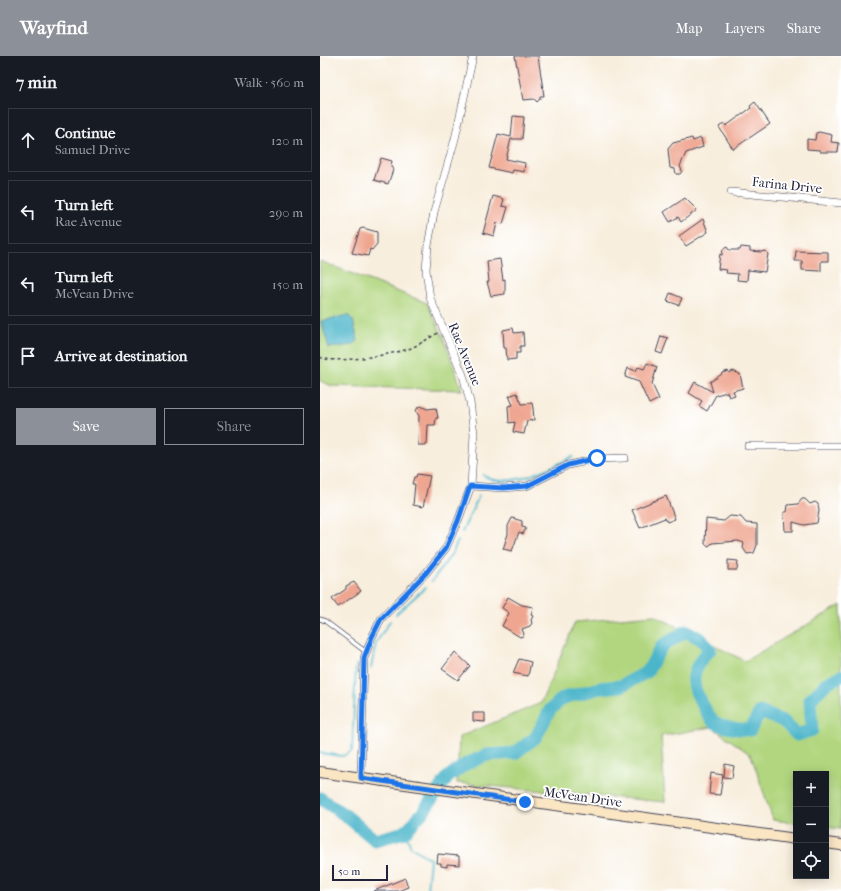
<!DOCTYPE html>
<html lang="en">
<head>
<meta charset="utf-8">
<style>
	:root { --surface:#171b24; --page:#242831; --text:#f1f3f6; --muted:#9ea1a6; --line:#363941; --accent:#8c9099 }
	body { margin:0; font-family:"IM FELL French Canon",serif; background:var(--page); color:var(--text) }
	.controls { position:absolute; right:12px; bottom:12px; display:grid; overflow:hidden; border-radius:0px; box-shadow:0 2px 10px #0003 }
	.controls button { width:36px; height:36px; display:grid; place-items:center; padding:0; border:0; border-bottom:1px solid var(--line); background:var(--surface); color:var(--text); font:20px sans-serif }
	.scale { position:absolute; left:12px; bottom:10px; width:56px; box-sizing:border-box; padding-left:4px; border:2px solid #22223b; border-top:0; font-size:11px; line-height:14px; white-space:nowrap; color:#22223b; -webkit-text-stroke:3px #fff; paint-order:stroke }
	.stop { position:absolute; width:12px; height:12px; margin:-9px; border:3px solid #1a73e8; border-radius:50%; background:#fff }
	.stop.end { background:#1a73e8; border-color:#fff; box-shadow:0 1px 4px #0008 }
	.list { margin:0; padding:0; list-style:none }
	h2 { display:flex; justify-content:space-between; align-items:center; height:52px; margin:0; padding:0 16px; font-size:17px }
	h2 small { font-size:13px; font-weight:400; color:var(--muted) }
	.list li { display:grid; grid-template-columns:26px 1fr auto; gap:12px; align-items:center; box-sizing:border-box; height:64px; margin:0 8px 8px; padding:0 8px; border:1px solid var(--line); border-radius:0px }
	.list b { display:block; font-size:15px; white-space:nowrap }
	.list p { margin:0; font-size:13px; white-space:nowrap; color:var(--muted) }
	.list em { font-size:13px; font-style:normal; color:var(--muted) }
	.actions { display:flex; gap:8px; padding:12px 16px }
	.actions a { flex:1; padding:9px 0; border:1px solid var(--accent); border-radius:0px; text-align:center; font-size:14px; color:var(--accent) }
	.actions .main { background:var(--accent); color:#fff }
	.icon { flex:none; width:22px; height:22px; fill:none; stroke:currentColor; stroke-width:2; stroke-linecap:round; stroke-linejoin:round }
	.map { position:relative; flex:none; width:521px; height:835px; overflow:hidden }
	header { display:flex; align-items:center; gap:24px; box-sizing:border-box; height:56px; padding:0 20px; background:var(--accent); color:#fff }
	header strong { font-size:19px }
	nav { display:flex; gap:22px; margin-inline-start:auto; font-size:14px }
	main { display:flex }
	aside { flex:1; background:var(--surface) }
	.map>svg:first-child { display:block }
	.green { fill:#b1d67f; stroke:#6a7c5d }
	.water { fill:#4cb5ca; stroke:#376c82 }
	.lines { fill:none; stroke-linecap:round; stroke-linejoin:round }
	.stream { stroke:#4cb5ca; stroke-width:2 }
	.river { stroke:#4cb5ca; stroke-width:13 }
	.building { fill:#efa690 }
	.lane-casing { stroke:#424153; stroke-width:5 }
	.street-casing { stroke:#424153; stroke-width:8 }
	.secondary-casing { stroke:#424153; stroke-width:12 }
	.path { stroke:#424153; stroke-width:1.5; stroke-dasharray:3 3; stroke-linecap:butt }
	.lane { stroke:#fff; stroke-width:3.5 }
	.street { stroke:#fff; stroke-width:7 }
	.secondary { stroke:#fbe6c4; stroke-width:10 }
	.route { stroke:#1a73e8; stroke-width:5 }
	.labels { text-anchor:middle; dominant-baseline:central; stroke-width:3.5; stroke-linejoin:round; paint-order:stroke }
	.street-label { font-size:13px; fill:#22223b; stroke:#fff }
</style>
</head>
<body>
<header>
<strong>Wayfind</strong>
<nav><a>Map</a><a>Layers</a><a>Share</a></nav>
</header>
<main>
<aside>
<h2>7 min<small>Walk · 560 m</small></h2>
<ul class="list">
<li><svg class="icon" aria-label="ahead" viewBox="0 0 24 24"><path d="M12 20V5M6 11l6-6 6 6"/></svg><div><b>Continue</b><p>Samuel Drive</p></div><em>120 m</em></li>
<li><svg class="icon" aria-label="left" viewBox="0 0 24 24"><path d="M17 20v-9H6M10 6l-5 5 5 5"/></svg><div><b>Turn left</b><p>Rae Avenue</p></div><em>290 m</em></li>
<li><svg class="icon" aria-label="left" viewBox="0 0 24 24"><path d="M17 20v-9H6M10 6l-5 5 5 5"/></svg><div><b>Turn left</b><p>McVean Drive</p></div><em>150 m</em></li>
<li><svg class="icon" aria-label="arrive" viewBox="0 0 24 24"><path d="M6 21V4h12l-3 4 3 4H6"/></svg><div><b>Arrive at destination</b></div></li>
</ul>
<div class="actions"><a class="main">Save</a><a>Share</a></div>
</aside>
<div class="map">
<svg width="521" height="835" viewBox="0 0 521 835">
	<rect width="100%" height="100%" fill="#fff"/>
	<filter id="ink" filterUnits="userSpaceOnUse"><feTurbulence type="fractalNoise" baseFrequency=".025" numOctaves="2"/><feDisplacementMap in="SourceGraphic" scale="8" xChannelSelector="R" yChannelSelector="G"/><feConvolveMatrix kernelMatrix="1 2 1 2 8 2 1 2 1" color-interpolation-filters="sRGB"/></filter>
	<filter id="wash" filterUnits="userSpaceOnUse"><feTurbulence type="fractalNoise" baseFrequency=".012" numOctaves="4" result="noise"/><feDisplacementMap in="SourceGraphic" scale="16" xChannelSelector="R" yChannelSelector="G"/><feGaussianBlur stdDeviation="0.9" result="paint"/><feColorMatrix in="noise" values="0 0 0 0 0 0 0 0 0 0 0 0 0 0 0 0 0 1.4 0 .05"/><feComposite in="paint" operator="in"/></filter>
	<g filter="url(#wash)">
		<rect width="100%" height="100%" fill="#f8eedd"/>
		<g class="green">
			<polygon points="0,205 107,247 123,280 142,334 12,330 0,325"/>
			<polygon points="521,549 521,773 506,771 506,718 476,718 476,767 453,764 431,699 392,671 341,680 345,746 137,727 139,681 221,647 255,566 334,559 425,605"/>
		</g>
		<polygon class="water" points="28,259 33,264 38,285 32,289 9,292 1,265"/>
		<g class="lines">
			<g class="stream">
				<path d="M163,419C187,436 230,411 253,401"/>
				<polyline points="142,476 159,440"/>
				<polyline points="112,525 131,499 138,485"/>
				<polyline points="76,558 106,531"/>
				<polyline points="51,612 56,587 70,565"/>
				<polyline points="0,697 23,700 32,695 36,609"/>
				<polyline points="85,776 91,791 110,803 107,835"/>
			</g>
			<path class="river" d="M0,742L25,759L55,784L85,776L103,756L128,721L146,708L167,699L195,697L216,681L230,654L243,642L280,632L301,630L327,616L342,590L366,575L381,583L390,594C370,613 369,628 384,651C386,655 390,663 394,666C405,672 417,673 430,674L440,656L463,665L477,679L492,674L490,644L507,627L521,620"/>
		</g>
		<g id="blocks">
			<g class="building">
				<polygon points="195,0 218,0 224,40 220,40 220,43 217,46 214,43 203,44"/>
				<polygon points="435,46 450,68 413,93 399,71 404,67 406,70 431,52 430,50"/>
				<polygon points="193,60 204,61 202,83 191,83 186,103 205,107 204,116 193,114 192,117 169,112 178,78 191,81"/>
				<polygon points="499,76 512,79 511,86 519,87 518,96 500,96 500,94 487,93 487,83 495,84 496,77"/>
				<polygon points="372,82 373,85 381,82 383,91 366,97 360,110 362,115 360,118 356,118 355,113 350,112 348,93 353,87"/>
				<polygon points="61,102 72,105 71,110 73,114 68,128 54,124"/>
				<polygon points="173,140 184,143 182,150 188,151 183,168 177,167 174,180 163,177"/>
				<polygon points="365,142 377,154 361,166 358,161 350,166 344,156"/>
				<polygon points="383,163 388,176 366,190 359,180"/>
				<polygon points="43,172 57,176 57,188 52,194 50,193 48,200 32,197 40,173"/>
				<polygon points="407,191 409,194 420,194 421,191 430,192 430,195 441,196 446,195 448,198 445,216 428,214 427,225 417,224 418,218 406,217 407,214 398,213 400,198 402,199 403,193"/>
				<polygon points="476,195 508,196 508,205 501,205 501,215 482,214 482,205 475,205"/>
				<polygon points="180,203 183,224 185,223 185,238 171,240 167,226 169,226 167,205"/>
				<polygon points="350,237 362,242 359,249 347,245"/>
				<polygon points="193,272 194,277 203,276 204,290 200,290 200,297 196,297 196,303 187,304 186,292 184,292 183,274"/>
				<polygon points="341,280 348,282 342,298 336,296"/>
				<polygon points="327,307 337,311 332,328 339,343 329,348 319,326 305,321 308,312 316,315 318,311 324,313"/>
				<polygon points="408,315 409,317 413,315 420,318 423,332 413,335 415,339 409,341 407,336 396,339 387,355 379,350 382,345 369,337 375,326 393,336 390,326 402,318 402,317"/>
				<polygon points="197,337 202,348 212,347 213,352 214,364 207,365 204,378 193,376 195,366 189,367 188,350 193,349 189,340"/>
				<polygon points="101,350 107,353 116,352 118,362 116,362 115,369 108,369 107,389 98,389 99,360 96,355 98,351"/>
				<polygon points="97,418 110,420 103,451 93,449 95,428 92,428 94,421 96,421"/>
				<polygon points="346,440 355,463 347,466 345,462 320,472 312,454"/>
				<polygon points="482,443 485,443 490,448 495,446 498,448 499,455 497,467 484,469 473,466 473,475 465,475 464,456 467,456 468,449 478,448"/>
				<polygon points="410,460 421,461 426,467 437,468 437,489 434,497 427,498 423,492 424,487 418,485 392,487 389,490 385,488 386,463 404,465"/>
				<polygon points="192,462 202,465 202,471 206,472 203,478 199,476 192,495 183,493 188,478 188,470"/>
				<polygon points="408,504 418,505 417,514 408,514"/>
				<polygon points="34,526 41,535 18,551 12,543 26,533 26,530"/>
				<polygon points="188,541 202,549 213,551 211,559 213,560 211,564 212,567 210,570 202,573 204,578 203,580 200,581 182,570 189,557 182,552"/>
				<polygon points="135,596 150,610 138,624 122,613"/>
				<polygon points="199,603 211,606 208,620 193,617"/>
				<polygon points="153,657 165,657 165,666 153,665"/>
				<polygon points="405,708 414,710 412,722 404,721"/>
				<polygon points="391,717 403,719 400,739 389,738"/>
				<polygon points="118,798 139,800 139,809 127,808 127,811 121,810 121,807 117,807"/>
				<polygon points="85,822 88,831 78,835 54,835"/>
			</g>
		</g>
	</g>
	<g filter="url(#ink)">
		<use href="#blocks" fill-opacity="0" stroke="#424153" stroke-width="1"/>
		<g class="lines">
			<defs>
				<polyline id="lane" points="0,563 5,565 46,596"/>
				<g id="street">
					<polyline points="411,136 521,147"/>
					<polyline points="428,390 521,390"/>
					<polyline points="151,430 184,432 207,430 248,409 277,403 305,402"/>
					<polyline points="41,722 44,602 52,581 61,563 106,517 126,492 138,465 151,430 154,378 150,346 143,319 110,242 106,214 108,190 114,156 135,83 153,0"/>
				</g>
				<g id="secondary">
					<polyline points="0,716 476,783"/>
					<polyline points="506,787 521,789"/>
				</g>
			</defs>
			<use href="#lane" class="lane-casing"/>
			<use href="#street" class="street-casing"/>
			<use href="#secondary" class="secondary-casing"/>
			<path class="path" d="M0,301C12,309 76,298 91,292C100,288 109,282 118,277"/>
			<use href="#lane" class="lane"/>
			<use href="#street" class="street"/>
			<use href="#secondary" class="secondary"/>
		</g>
	</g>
	<g class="lines" filter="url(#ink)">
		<polyline class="route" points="205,746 41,722 44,602 52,581 61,563 106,517 126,492 138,465 150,430 184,432 207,430 248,409 277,402"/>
	</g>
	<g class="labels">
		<g class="street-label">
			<text transform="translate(467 129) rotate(6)">Farina Drive</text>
			<text transform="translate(145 298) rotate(68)">Rae Avenue</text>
			<text transform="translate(263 741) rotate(8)">McVean Drive</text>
		</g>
	</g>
</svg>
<div class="controls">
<button>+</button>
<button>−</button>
<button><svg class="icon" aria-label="locate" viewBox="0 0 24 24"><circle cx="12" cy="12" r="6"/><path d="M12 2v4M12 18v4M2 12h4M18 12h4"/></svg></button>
</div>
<div class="scale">50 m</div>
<div class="stop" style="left:277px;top:402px"></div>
<div class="stop end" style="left:205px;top:746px"></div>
</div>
</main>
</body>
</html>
